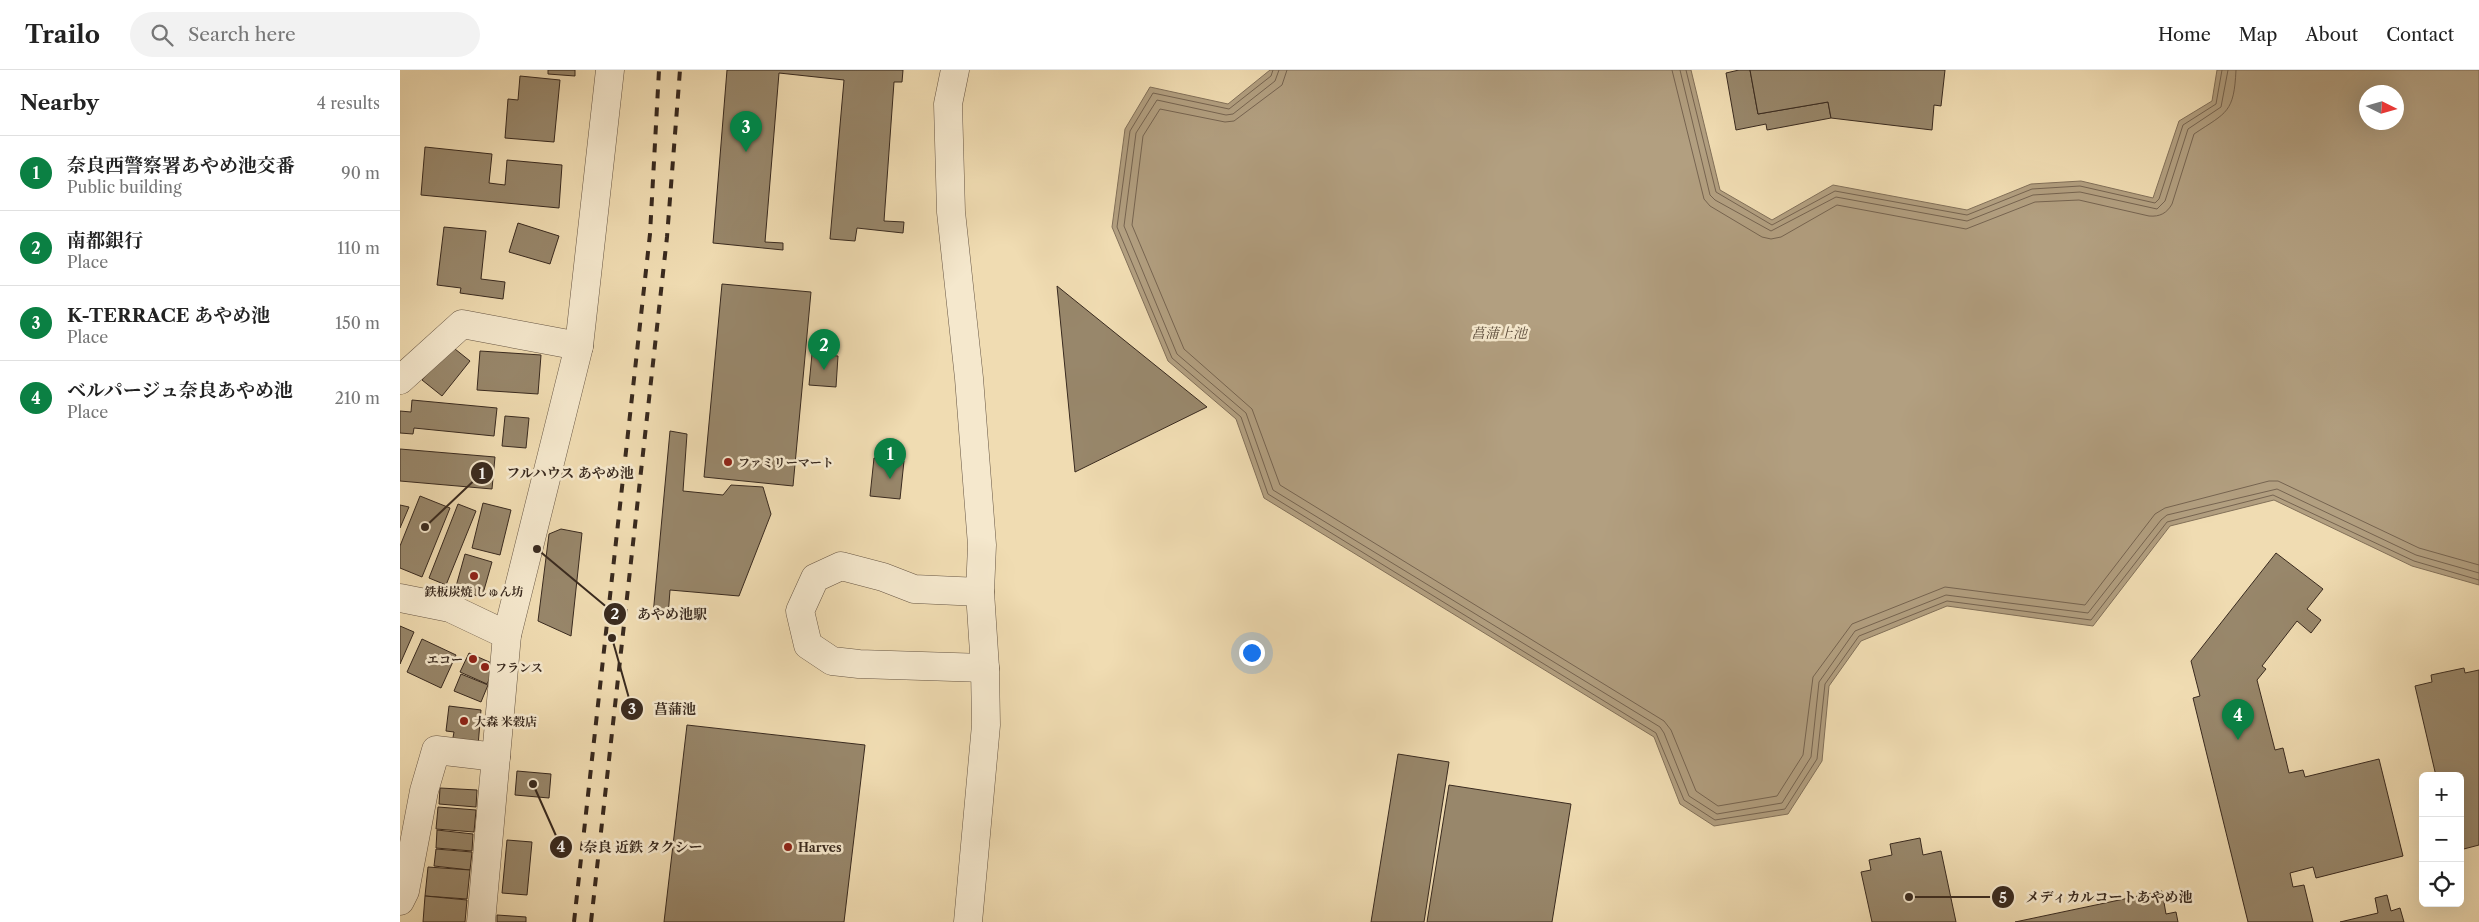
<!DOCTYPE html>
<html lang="en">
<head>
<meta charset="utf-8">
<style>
	:root { --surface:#fff; --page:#f2f2f2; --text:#222; --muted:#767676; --line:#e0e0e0; --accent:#0b8043 }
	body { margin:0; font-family:"Libre Caslon Text","Noto Serif JP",serif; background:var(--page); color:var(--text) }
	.controls { position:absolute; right:15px; bottom:15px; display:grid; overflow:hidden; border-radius:8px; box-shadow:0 5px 20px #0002 }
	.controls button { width:45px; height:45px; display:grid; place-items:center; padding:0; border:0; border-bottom:1px solid var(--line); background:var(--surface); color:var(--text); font:25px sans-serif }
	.compass { position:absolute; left:1959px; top:15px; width:45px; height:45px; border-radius:50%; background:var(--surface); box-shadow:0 5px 20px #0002; rotate:95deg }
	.you { position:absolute; left:851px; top:582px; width:18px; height:18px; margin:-12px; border:4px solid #fff; border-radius:50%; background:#1a73e8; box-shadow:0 0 0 8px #1a73e833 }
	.badge { display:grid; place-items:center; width:32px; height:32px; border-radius:50%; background:var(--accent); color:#fff; font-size:16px; font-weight:700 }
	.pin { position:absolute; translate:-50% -41px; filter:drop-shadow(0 1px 2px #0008) }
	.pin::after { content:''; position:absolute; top:26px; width:18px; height:15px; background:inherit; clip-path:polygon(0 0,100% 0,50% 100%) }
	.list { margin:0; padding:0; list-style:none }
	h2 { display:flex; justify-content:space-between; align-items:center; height:65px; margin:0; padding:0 20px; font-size:21px }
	h2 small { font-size:16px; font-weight:400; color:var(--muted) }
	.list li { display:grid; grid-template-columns:32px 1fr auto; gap:15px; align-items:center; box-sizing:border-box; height:75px; padding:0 20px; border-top:1px solid var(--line) }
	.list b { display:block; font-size:19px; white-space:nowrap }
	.list p { margin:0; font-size:16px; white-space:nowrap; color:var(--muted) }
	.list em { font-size:16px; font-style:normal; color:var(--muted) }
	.icon { flex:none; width:28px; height:28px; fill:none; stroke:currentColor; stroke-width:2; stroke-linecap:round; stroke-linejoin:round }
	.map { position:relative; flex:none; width:2079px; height:852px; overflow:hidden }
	header { display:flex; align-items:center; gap:30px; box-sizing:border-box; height:70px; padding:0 25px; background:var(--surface); border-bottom:1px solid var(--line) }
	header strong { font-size:24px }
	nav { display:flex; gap:28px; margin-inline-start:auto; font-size:18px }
	.search { width:350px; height:45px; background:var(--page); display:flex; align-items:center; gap:12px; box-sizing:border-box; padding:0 18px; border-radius:28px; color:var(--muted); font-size:19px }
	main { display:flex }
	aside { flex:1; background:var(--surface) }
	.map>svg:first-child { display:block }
	.water { fill:#b29f80; stroke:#827059; fill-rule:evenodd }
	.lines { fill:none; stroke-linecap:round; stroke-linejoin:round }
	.shore { stroke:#766450; stroke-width:1 }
	.building { fill:#98876b; stroke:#392a1f }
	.minor-casing { stroke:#675644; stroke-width:29 }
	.minor { stroke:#f5e8cd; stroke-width:28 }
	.rail { stroke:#392a1f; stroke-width:4; stroke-dasharray:9 9; stroke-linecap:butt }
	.poi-dot { fill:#8f2418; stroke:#f5e8cd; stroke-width:2 }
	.labels { text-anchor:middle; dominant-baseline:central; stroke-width:5; stroke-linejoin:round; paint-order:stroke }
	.poi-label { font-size:12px; font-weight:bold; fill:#392a1f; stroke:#f5e8cd; text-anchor:start }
	.water-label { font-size:14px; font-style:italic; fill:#5d4d3c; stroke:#f5e8cd }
	.leader { fill:none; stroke:#392a1f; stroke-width:2 }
	.callout-dot { fill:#392a1f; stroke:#f5e8cd; stroke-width:2 }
	.mark-label { font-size:15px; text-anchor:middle; font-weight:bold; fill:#fff }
	.callout-label { font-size:14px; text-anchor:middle; font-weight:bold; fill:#392a1f; stroke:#f5e8cd; stroke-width:5; stroke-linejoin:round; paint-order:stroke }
</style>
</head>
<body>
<header>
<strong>Trailo</strong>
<div class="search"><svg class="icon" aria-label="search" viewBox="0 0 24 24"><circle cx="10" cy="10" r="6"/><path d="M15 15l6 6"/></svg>Search here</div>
<nav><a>Home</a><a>Map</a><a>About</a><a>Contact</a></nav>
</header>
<main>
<aside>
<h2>Nearby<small>4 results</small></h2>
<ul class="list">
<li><span class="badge">1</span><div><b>奈良西警察署あやめ池交番</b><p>Public building</p></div><em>90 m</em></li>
<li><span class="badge">2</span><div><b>南都銀行</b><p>Place</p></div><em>110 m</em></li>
<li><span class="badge">3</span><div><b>K-TERRACE あやめ池</b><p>Place</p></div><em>150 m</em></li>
<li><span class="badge">4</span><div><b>ベルパージュ奈良あやめ池</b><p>Place</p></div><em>210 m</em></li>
</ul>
</aside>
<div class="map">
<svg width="2079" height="852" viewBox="0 0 2079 852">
	<rect width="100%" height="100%" fill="#f0dcb2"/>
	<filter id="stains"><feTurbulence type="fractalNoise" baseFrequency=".004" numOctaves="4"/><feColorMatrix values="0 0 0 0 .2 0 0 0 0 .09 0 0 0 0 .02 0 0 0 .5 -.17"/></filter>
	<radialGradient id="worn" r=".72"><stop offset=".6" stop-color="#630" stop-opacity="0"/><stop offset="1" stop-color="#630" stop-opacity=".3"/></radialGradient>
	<path class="water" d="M870,0H1291L1320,120L1372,150L1433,115L1567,140L1631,114L1681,111L1753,128L1779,51L1812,31L1817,0H2079V515L2012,496L1874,430L1770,456L1693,556L1547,536L1461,571L1429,616L1422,691L1388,744L1314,756L1280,734L1254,667L864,428L836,349L768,291L712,157L725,59L750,17L828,34ZM1966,22H1996V52H1966Z"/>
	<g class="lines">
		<g class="shore">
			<polyline points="873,0 871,6 829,39 753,23 730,61 717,157 772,288 841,347 868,424 1256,663 1284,730 1315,750 1385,739 1417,689 1425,614 1459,566 1547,531 1691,550 1767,452 1873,425 2014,491 2079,510"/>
			<polyline points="879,0 875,11 833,44 826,45 757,30 736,63 724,156 777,284 846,343 873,420 1260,657 1264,663 1289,726 1317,744 1382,733 1411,687 1419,612 1455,561 1546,525 1688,543 1761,450 1767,445 1877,419 2016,485 2079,503"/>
			<polyline points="887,0 882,15 834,51 825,52 760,39 743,66 732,155 784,279 852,339 880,415 1264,651 1271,660 1296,721 1318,736 1377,726 1403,685 1413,607 1452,554 1545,517 1685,535 1755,444 1765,438 1869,411 1878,411 2019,478 2079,495"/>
			<path d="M1272,0L1304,129L1310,136L1362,167L1371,169L1381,167L1437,135L1566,159L1635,132L1679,130L1749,146C1760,147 1767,143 1772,134L1794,64C1827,42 1834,43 1836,0"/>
			<polyline points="1280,0 1310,125 1315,130 1371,161 1436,127 1567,151 1633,125 1680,122 1757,139 1765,131 1788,59 1821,37 1828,0"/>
			<polyline points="1286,0 1316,122 1372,155 1435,121 1567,145 1632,119 1680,116 1755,133 1759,129 1783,55 1816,34 1822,0"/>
		</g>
	</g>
	<g class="building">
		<polygon points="148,0 175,0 175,6 148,4"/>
		<polygon points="327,0 503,0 502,12 494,12 484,151 504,152 503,163 457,158 455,171 430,169 444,10 379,3 365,172 383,173 383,180 313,173"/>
		<polygon points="1339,0 1350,0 1358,44 1428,32 1431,48 1367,60 1366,54 1336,60 1326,3"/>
		<polygon points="1350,0 1545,0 1541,36 1534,35 1532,60 1431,48 1428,32 1358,44"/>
		<polygon points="120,6 160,10 154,72 105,68 108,29 118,30"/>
		<polygon points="25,77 92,84 89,113 105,115 107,90 162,95 159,138 21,125"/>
		<polygon points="118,153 159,166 150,194 109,182"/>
		<polygon points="44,157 86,161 81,209 105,212 103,229 60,223 61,218 37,215"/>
		<polygon points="322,214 411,222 393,416 304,407"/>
		<polygon points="657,216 807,337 675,402"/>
		<polygon points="50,275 70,291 42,326 22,310"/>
		<polygon points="80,281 141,285 138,324 77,320"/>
		<polygon points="412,284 438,286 436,317 409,315"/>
		<polygon points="12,330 97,338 94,366 14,358 13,364 0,363 0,341 11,342"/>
		<polygon points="105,346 129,348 126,378 102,376"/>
		<polygon points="270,361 287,364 283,421 323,425 331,415 363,417 371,444 339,526 270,520 268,547 253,545"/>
		<polygon points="0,379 95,387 92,419 0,411"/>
		<polygon points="474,388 504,391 500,429 470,426"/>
		<polygon points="20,426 50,438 22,507 0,498 0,476"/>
		<polygon points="83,433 111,440 100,485 72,478"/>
		<polygon points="58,434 76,441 46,515 29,508"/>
		<polygon points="0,435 9,437 0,458"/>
		<polygon points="161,459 182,463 171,566 138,551 149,464"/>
		<polygon points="1876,483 1923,519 1907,539 1921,550 1911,563 1897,551 1862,596 1866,599 1857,610 1875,680 1883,678 1889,703 1903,700 1905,707 1979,689 2003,786 1916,808 1913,797 1890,803 1893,817 1904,815 1913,852 1848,852 1793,628 1800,626 1791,591"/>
		<polygon points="65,484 92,492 82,527 55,520"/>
		<polygon points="0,556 14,562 0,594"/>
		<polygon points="22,569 56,585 41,618 7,602"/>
		<polygon points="69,583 96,595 87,614 60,602"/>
		<polygon points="2064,598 2065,603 2079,600 2079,775 2060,780 2060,706 2036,706 2015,616 2032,612 2031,605"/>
		<polygon points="61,604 88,615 81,632 54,621"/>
		<polygon points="49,636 81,640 78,676 52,673 54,662 46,661"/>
		<polygon points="287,655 465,675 444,852 264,852"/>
		<polygon points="998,684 1049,692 1024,852 971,852"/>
		<polygon points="117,701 151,704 149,728 115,725"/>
		<polygon points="1049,715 1171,734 1152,852 1027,852"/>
		<polygon points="40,718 77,720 76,737 39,734"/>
		<polygon points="38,737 76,740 74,762 36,759"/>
		<polygon points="37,760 73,764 72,781 36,778"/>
		<polygon points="1520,768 1523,785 1541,781 1556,852 1472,852 1461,802 1471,800 1469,790 1492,785 1490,774"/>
		<polygon points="107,770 132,772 127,825 102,823"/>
		<polygon points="36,779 72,782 70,800 34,796"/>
		<polygon points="28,797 70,800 67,829 25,826"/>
		<polygon points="1762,821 1766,844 1776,842 1778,852 1615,852"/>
		<polygon points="1987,825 1991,841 2000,838 2004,852 1940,852 1978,843 1975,828"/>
		<polygon points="25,826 67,830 65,852 23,852"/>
		<polygon points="97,845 126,847 126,852 97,852"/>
	</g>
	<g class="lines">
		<defs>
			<g id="minor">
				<polyline points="555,0 548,34 551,142 569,308 582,475 580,522 585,598 586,655 568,852"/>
				<polyline points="0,310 62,254 179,276"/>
				<polyline points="580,522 514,519 483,507 441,496 415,508 400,541 408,575 432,591 459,594 585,598"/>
				<polyline points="0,528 50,538 107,565"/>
				<polyline points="0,831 5,821 24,721 36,680 96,687"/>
				<polyline points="81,852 107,565 179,276 210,0"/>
			</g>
		</defs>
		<use href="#minor" class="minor-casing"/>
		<use href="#minor" class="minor"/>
		<g class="rail">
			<polyline points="174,852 250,164 259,0"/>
			<polyline points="191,852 267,167 280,0"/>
		</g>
	</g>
	<g class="poi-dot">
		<circle cx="328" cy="392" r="5"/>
		<circle cx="74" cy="506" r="5"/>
		<circle cx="73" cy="589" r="5"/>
		<circle cx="85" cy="597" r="5"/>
		<circle cx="64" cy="651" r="5"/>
		<circle cx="388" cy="777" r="5"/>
	</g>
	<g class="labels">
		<g class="poi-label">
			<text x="338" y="392">ファミリーマート</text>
			<text x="74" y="521" text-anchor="middle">鉄板炭焼 しゅん坊</text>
			<text x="63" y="589" text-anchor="end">エコー</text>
			<text x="95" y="597">フランス</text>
			<text x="74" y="651">大森 米穀店</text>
			<text x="398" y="777">Harves</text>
		</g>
		<g class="water-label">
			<text x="1099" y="263">菖蒲上池</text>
		</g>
	</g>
	<path class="leader" d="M25 457L82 403M137 479L215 544M212 568L232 639M133 714L161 777M1509 827L1603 827"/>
	<g class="callout-dot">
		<circle cx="25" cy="457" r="5"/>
		<circle cx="137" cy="479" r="5"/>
		<circle cx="212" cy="568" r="5"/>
		<circle cx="133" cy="714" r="5"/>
		<circle cx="1509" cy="827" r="5"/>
		<circle cx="82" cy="403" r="12"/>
		<circle cx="215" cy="544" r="12"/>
		<circle cx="232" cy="639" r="12"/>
		<circle cx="161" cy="777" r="12"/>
		<circle cx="1603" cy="827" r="12"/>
	</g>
	<g class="mark-label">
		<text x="82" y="409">1</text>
		<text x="215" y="549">2</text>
		<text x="232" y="644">3</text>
		<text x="161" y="782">4</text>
		<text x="1603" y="833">5</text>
	</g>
	<g class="callout-label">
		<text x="170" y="408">フルハウス あやめ池</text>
		<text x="272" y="549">あやめ池駅</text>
		<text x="275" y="644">菖蒲池</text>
		<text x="243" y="782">奈良 近鉄 タクシー</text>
		<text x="1709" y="832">メディカルコートあやめ池</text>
	</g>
	<rect width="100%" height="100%" filter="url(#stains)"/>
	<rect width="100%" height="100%" fill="url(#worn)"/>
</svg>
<div class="controls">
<button>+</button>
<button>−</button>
<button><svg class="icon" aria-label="locate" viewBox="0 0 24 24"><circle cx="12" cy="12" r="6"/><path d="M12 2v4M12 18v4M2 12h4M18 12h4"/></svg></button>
</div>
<svg class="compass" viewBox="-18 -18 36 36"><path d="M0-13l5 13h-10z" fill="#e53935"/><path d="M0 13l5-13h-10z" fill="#767676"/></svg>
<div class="you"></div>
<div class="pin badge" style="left:490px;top:409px">1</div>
<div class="pin badge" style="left:424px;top:300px">2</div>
<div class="pin badge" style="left:346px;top:82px">3</div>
<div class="pin badge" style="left:1838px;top:670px">4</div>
</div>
</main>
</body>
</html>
